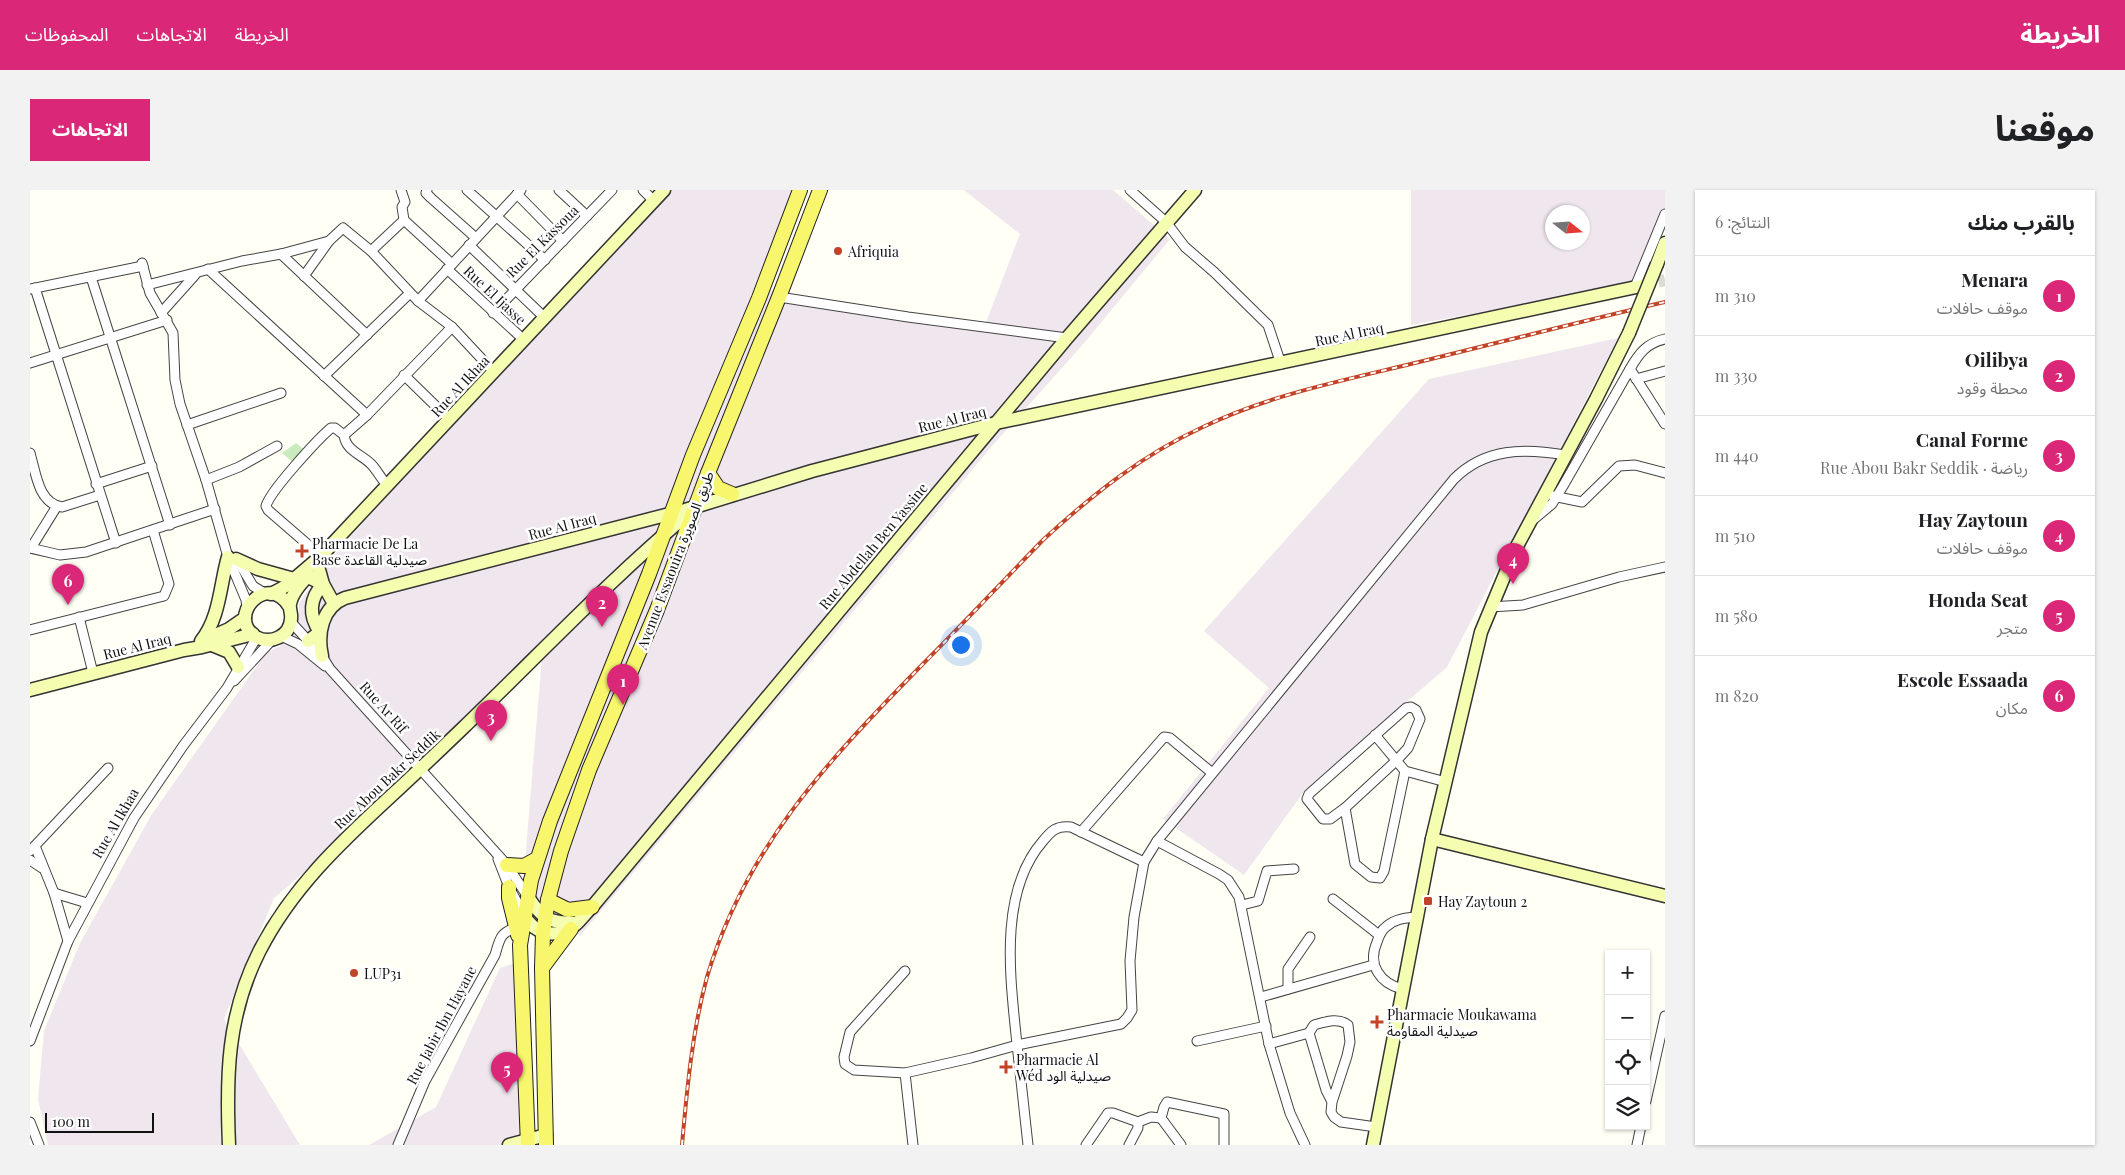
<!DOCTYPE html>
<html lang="ar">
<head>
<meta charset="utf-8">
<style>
	:root { --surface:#fff; --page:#f2f2f2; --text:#202124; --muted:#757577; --line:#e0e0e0; --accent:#db2777 }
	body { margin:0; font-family:"Playfair Display","Noto Sans Arabic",serif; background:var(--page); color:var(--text); direction:rtl }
	.controls { position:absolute; right:15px; bottom:15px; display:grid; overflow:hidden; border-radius:0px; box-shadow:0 1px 4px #0004 }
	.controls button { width:45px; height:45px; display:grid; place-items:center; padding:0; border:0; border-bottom:1px solid var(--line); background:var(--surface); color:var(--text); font:25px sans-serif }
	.compass { position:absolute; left:1515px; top:15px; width:45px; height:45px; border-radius:50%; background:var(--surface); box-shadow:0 1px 4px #0004; rotate:107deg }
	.scale { position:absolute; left:15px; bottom:12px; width:109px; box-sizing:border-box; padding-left:5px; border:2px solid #111; border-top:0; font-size:14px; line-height:18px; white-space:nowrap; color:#111; -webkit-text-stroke:4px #fff; paint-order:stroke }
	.you { position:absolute; left:930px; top:454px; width:18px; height:18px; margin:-12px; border:4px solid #fff; border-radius:50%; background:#1a73e8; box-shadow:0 0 0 8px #1a73e833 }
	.badge { display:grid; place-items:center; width:32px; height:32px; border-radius:50%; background:var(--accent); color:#fff; font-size:16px; font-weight:700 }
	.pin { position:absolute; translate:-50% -41px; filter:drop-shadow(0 1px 2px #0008) }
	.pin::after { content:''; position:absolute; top:26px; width:18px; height:15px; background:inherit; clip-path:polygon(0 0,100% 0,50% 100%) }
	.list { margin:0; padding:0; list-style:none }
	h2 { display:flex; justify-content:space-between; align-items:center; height:65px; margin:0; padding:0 20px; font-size:21px }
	h2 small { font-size:16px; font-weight:400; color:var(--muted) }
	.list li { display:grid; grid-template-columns:32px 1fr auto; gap:15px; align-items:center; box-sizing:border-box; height:80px; padding:0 20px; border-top:1px solid var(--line) }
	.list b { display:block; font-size:19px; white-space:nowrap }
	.list p { margin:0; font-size:16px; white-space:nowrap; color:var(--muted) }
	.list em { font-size:16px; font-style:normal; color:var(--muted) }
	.icon { flex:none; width:28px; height:28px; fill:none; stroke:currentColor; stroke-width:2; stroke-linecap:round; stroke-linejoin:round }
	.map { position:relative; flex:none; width:1635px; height:955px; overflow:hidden; direction:ltr; border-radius:0px }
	header { display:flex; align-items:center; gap:30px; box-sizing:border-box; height:70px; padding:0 25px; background:var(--accent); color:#fff }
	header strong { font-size:24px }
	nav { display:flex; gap:28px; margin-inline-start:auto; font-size:18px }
	.intro { display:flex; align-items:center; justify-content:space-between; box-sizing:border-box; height:120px; padding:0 30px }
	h1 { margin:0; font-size:35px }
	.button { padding:12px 22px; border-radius:0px; background:var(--accent); color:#fff; font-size:18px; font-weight:700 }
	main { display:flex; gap:30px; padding:0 30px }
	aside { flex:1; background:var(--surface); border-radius:0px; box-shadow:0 1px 4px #0004 }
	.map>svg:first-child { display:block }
	.industrial { fill:#efe6ee; fill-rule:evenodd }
	.green { fill:#caebbd }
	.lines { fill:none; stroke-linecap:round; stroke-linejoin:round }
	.secondary-tunnel { stroke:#dbdbd3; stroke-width:12; stroke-dasharray:12 6; stroke-linecap:butt }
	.street-casing { stroke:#444; stroke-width:11 }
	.secondary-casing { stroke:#333; stroke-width:15 }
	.primary-casing { stroke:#222; stroke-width:16 }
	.street { stroke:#fff; stroke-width:9 }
	.secondary { stroke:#f5feb0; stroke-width:12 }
	.primary { stroke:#f8f66c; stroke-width:14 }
	.rail-casing { stroke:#c24327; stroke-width:4 }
	.rail { stroke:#fff; stroke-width:2; stroke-dasharray:5.5; stroke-linecap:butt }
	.secondary-bridge-casing { stroke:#333; stroke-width:15; stroke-linecap:butt }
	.secondary-bridge { stroke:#f5feb0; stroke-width:12 }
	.poi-dot { fill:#c24327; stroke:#fff; stroke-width:2 }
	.labels { text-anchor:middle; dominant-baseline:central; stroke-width:5; stroke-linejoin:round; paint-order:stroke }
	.street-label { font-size:14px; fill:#111; stroke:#fff }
	.poi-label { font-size:14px; fill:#111; stroke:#fff; text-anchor:start }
</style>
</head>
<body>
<header>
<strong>الخريطة</strong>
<nav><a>الخريطة</a><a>الاتجاهات</a><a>المحفوظات</a></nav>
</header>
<div class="intro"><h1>موقعنا</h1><a class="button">الاتجاهات</a></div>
<main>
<aside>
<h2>بالقرب منك<small>النتائج: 6</small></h2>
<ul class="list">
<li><span class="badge">1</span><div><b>Menara</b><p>موقف حافلات</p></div><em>310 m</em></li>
<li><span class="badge">2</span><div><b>Oilibya</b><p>محطة وقود</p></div><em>330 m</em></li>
<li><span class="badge">3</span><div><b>Canal Forme</b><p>رياضة · Rue Abou Bakr Seddik</p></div><em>440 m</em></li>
<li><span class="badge">4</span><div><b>Hay Zaytoun</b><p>موقف حافلات</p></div><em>510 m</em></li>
<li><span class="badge">5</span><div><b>Honda Seat</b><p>متجر</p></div><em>580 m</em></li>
<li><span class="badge">6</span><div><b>Escole Essaada</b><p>مكان</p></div><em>820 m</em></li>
</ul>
</aside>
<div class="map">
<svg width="1635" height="955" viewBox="0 0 1635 955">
	<rect width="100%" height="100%" fill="#fffff5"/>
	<g class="industrial">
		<polygon points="633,0 771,0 731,99 955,135 990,44 934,0 1083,0 1140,49 1055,152 963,255 550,746 493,695 513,455 328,636 244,708 194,829 270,955 18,955 8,909 14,841 50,753 122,624 236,463 250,456 269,428 269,413 295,375"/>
		<path d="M1381,0H1635V27L1611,93L1381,135ZM1522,22H1552V52H1522Z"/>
		<polygon points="1588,148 1417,477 1275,600 1214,685 1133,629 1239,498 1174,441 1399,189"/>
		<polygon points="495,770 500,955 339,955 406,917 470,778"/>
	</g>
	<polygon class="green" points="266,253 276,261 265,274 252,263"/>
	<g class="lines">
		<polyline class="secondary-tunnel" points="1611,96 1635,90"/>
		<defs>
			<g id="street">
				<polyline points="371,0 375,12 372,17 374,30"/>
				<polyline points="397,0 396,3 401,8 446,48"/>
				<polyline points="437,0 515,70"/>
				<polyline points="529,0 557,26"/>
				<polyline points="613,0 624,11"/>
				<polyline points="1100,0 1136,32 1155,57 1184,82 1238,135 1251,174"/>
				<polyline points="487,4 533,51"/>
				<polyline points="374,30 422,74"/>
				<polyline points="439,55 514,127"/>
				<polyline points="341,61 374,30"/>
				<polyline points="251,64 337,145"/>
				<polyline points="112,73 120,103 143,143 145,190 150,214 176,290 198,367 216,410 217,418"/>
				<polyline points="178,79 337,225"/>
				<polyline points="417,79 494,150"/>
				<polyline points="274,86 299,51"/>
				<polyline points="61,87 140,335"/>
				<polyline points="117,95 212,71 251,64 299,51 313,38 341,61 388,111 422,137 464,182"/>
				<polyline points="1605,97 1635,24"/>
				<polyline points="5,98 86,353"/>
				<polyline points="0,99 113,76"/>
				<polyline points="749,107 878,127 1037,148"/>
				<polyline points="388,111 491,0"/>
				<polyline points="131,123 165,85"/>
				<polyline points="463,123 582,0"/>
				<path d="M1635,149C1617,153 1609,163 1600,179L1635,234"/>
				<polyline points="0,173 137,130"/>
				<polyline points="374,185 419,229"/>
				<polyline points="294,186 380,103"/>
				<polyline points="1606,189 1635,181"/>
				<polyline points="157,235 251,203"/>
				<polyline points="314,245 337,225 422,137"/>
				<path d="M0,263C6,283 8,313 32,317L70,305"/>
				<polyline points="176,290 209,277 247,256"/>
				<polyline points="66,294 122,276"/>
				<polyline points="1523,306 1552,312 1589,276 1605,275 1635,283"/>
				<polyline points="1504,329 1522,314 1533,296 1600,179"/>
				<polyline points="0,358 30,365 56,362 185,319"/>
				<polyline points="1,358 27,316"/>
				<path d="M291,366L238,320L236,316C240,301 288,249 301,238H305L314,245C316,261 331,264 341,274C347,280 351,289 358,296"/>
				<polyline points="206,368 223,396 236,404"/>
				<polyline points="1460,417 1493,415 1589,387 1635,377"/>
				<polyline points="49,427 63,483"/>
				<polyline points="261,432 292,466 300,479 477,675 498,707"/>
				<polyline points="0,440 134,406 139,394 123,340"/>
				<polyline points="251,446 268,454 295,476"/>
				<polyline points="204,491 242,450"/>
				<polygon points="1381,517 1386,520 1390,529 1378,558 1367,570 1315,618 1300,629 1293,629 1277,609 1279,604 1376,518"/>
				<polyline points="1345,545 1375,581 1416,592"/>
				<polyline points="1315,618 1325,674 1341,687 1350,688 1354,681 1375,581"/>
				<polyline points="1051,642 1134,547 1140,548 1181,582"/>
				<polyline points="1127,651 1189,684 1198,690 1209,707 1239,854 1260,923 1275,955"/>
				<polyline points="5,656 24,703 38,751"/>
				<polyline points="0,661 78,578"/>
				<polyline points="468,669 479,697 494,725"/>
				<polyline points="0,670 12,678"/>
				<polyline points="24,703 57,713"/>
				<polyline points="1303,709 1349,745"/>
				<polyline points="1212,715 1228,711 1237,681 1264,679"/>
				<polyline points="875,781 820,842 814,867 815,874 824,880 875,883"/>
				<polyline points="1258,799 1258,779 1280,747"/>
				<path d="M1372,799C1350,793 1337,775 1347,752C1349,746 1351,740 1357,736C1365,729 1375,728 1386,727"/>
				<polyline points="1231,807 1343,775"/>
				<polyline points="0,851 38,751 104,628 153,556 197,498 227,447"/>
				<polyline points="1167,851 1236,836"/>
				<polyline points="1239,854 1279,843"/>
				<polyline points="1616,911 1635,826"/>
				<path d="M1302,912L1317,866L1320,852L1318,835C1308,827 1295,832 1284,835L1279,843L1296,900L1302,912L1301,922L1304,927L1311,932L1346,937"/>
				<polyline points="0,932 9,955"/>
				<path d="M368,955L395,891L465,765C470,748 470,743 487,737"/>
				<path d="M883,955L875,883L941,868L987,855L1091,834L1097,828L1102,820L1100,771L1104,727L1114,672L1127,651L1424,289C1455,258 1494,258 1535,265"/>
				<path d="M998,955C994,918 990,882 986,845C980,785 969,701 1013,651C1021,641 1027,635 1041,637L1114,672"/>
				<polyline points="1056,955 1078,923 1083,923 1108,932 1121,927 1131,928"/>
				<polyline points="1099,955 1108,938 1108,932"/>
				<polyline points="1151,955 1131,928 1134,917 1137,912 1194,924 1194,955"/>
				<polyline points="1607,955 1611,936"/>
			</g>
			<g id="secondary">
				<polyline points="1627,74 1635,53"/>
				<polyline points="206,369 228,379 264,389"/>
				<polyline points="288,376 293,394 304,414"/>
				<path d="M278,387L293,394C280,408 278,425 290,442L278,451"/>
				<polyline points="241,404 256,396 291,366 634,0"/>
				<path d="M259,416C237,381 195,427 226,447C241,455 260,446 261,429C262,424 259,419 260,414C262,403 271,393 279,385"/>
				<polyline points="174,450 199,439 215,428"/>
				<path d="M171,451C190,428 190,394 198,367"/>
				<polyline points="182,455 199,462 208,477"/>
				<path d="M292,466C287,444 292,417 315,408L655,320L782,281L966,233L1611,96"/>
				<polyline points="0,500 154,460 172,457 223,444"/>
				<polyline points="1402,649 1635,706"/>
				<path d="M498,707C513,730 519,733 547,733"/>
				<path d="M495,727C505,743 522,748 539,739C548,735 555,723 562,717L1037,148L1165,0"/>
				<path d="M199,955C196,886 197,826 229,762C261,699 310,653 361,606C385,584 409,561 433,538C509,465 582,387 663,320"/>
				<polyline points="479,955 516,945"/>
				<polyline points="1343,955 1402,649 1451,442 1486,358 1566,209 1599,143"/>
			</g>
			<g id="primary">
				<polyline points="678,283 688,298 702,304"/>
				<polyline points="477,675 494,676 507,669"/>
				<polyline points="479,697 479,708 488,745"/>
				<polyline points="518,710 538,720 562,717"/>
				<polyline points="512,778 541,739"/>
				<polyline points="498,955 490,755 501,690 520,631 619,384 663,265 729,108 770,0"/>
				<polyline points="516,955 512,778 513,743 518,710 531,661 559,580 627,420 678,283 749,107 790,0"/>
			</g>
		</defs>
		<use href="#street" class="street-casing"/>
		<use href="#secondary" class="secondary-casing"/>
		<use href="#primary" class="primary-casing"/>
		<use href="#street" class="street"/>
		<use href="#secondary" class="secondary"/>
		<use href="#primary" class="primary"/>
		<defs>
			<path id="rail" d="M652,955C657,899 662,842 677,787C715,659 796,573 887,480C930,437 971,393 1013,350C1062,305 1112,265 1173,237C1241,204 1316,190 1389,172C1471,152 1553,131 1635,112"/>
		</defs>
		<use href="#rail" class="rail-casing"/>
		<use href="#rail" class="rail"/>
		<defs>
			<polyline id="secondary-bridge" points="1599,143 1627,74"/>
		</defs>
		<use href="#secondary-bridge" class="secondary-bridge-casing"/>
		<use href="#secondary-bridge" class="secondary-bridge"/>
	</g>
	<g class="poi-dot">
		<circle cx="808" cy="61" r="5"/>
		<path d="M269.5 353.5h5v5h5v5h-5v5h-5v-5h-5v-5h5z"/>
		<rect x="1393" y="706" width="10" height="10" rx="2.5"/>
		<circle cx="324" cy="783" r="5"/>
		<path d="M1344.5 824.5h5v5h5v5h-5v5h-5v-5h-5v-5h5z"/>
		<path d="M973.5 869.5h5v5h5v5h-5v5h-5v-5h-5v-5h5z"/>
	</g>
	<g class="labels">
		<g class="street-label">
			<text transform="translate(512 51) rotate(-45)">Rue El Kassoua</text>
			<text transform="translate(465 105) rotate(43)">Rue El Ijasse</text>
			<text transform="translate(1319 144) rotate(-12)">Rue Al Iraq</text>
			<text transform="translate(430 196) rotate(-47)">Rue Al Ikhaa</text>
			<text transform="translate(922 229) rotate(-14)">Rue Al Iraq</text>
			<text transform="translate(532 336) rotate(-15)">Rue Al Iraq</text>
			<text transform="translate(843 356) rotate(-50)">Rue Abdellah Ben Yassine</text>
			<text transform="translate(645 370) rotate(-69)">Avenue Essaouira طريق الصويرة</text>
			<text transform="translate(107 456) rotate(-14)">Rue Al Iraq</text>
			<text transform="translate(354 517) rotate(48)">Rue Ar Rif</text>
			<text transform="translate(357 589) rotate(-43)">Rue Abou Bakr Seddik</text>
			<text transform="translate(85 633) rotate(-60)">Rue Al Ikhaa</text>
			<text transform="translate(411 835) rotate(-62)">Rue Jabir Ibn Hayane</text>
		</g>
		<g class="poi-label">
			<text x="818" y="61">Afriquia</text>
			<text x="282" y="353">Pharmacie De La<tspan x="282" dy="16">Base صيدلية القاعدة</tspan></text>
			<text x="1408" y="711">Hay Zaytoun 2</text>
			<text x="334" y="783">LUP31</text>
			<text x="1357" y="824">Pharmacie Moukawama<tspan x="1357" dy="16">صيدلية المقاومة</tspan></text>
			<text x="986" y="869">Pharmacie Al<tspan x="986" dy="16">Wéd صيدلية الود</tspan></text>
		</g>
	</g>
</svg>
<div class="controls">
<button>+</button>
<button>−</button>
<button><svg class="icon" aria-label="locate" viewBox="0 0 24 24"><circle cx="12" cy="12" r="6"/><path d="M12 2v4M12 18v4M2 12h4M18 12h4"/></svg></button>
<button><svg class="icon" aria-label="layers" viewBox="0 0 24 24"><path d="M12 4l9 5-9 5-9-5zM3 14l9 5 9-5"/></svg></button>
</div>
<svg class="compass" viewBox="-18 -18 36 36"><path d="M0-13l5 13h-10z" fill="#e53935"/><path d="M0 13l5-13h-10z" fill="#757577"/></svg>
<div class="scale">100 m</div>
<div class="you"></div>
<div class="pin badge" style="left:593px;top:515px">1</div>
<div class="pin badge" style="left:572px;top:437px">2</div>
<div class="pin badge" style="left:461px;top:551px">3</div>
<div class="pin badge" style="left:1483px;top:394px">4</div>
<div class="pin badge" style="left:477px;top:903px">5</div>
<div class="pin badge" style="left:38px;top:415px">6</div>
</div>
</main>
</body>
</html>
